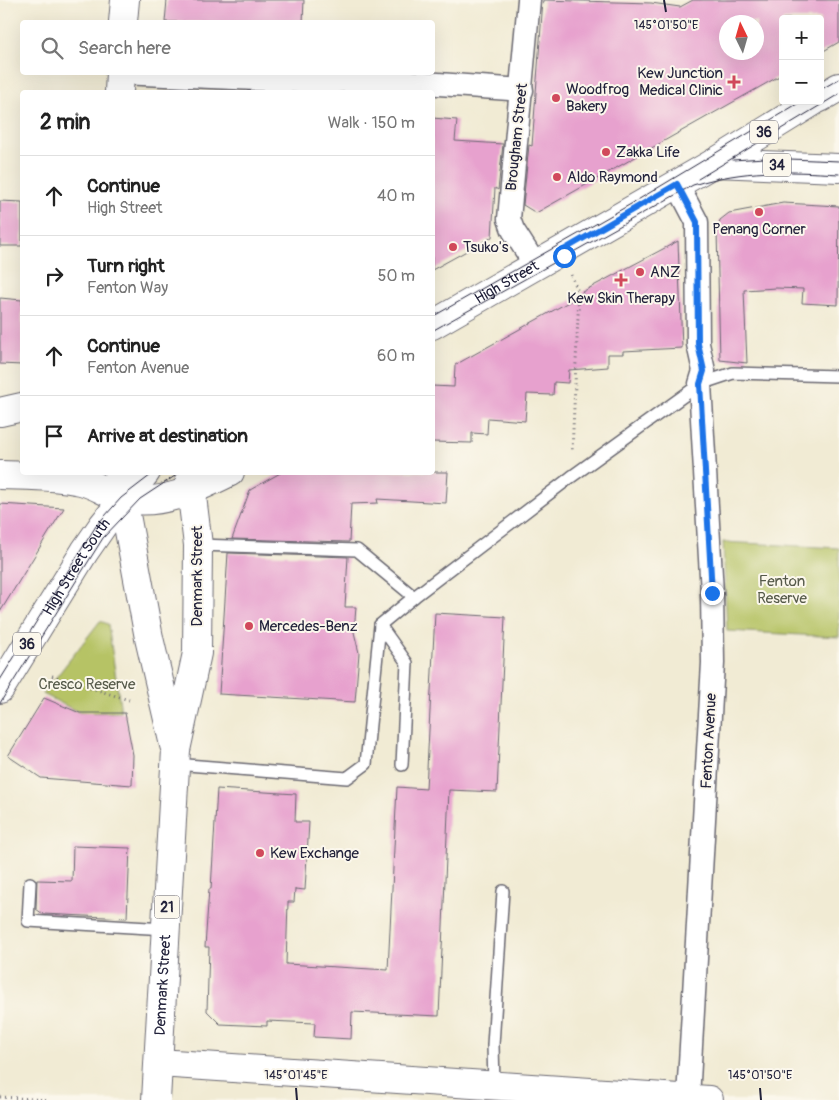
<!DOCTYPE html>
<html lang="en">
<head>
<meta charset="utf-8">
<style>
	:root { --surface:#fff; --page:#f6f6f6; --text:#222; --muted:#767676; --line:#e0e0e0 }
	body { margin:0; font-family:Pangolin,sans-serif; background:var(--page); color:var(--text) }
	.controls { position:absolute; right:15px; top:15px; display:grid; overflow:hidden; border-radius:5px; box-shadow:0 5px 20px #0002 }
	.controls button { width:45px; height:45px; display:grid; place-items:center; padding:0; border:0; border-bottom:1px solid var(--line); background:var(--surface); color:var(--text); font:25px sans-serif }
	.compass { position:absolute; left:719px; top:15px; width:45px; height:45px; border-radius:50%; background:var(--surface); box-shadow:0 5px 20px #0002; rotate:355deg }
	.stop { position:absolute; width:15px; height:15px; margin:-11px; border:4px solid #1a73e8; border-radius:50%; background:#fff }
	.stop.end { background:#1a73e8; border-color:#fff; box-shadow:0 1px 5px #0008 }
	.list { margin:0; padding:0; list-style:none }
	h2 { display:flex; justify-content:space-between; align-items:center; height:65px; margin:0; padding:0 20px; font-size:21px }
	h2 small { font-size:16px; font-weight:400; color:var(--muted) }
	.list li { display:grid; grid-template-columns:32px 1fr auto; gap:15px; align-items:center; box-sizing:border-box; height:80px; padding:0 20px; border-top:1px solid var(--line) }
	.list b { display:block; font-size:19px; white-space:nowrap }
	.list p { margin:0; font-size:16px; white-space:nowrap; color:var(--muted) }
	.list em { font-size:16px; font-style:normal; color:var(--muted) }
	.icon { flex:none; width:28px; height:28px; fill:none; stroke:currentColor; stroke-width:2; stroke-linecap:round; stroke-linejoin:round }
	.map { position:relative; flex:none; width:839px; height:1100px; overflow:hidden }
	.search { position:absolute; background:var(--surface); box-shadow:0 5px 20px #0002; left:20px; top:20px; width:415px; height:55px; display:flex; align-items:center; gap:12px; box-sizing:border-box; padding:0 18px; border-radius:5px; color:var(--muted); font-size:19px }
	.panel { position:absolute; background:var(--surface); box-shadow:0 5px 20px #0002; left:20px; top:90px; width:415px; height:385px; border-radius:5px }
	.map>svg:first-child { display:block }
	.green { fill:#b6c365; stroke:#6c7250 }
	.building { fill:#e7a1ce; fill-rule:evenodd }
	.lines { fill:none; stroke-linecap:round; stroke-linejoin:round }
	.service-casing { stroke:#6a6871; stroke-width:14 }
	.minor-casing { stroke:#6a6871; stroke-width:25 }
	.tertiary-casing { stroke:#6a6871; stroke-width:30 }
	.primary-casing { stroke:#6a6871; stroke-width:30 }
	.path { stroke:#6a6871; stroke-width:3; stroke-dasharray:1 4; stroke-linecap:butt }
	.service { stroke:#fff; stroke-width:11 }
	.minor { stroke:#fff; stroke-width:22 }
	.tertiary { stroke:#fff; stroke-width:28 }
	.primary { stroke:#fff; stroke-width:28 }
	.tram { stroke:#22223b; stroke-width:1 }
	.route { stroke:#1a73e8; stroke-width:6 }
	.ticks { fill:none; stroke:#22223b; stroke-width:2 }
	.poi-dot { fill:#d1495b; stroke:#fbf7ec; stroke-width:2 }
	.labels { text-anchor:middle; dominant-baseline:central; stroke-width:4; stroke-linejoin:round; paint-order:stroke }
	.shield { fill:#fbf7ec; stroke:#636270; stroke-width:1 }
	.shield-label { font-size:14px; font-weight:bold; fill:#22223b }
	.poi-label { font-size:15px; fill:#22223b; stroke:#fbf7ec; text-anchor:start }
	.street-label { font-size:15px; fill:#22223b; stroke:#fbf7ec }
	.park-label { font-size:15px; fill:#565a4a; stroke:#fbf7ec }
	.ticks-label { font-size:12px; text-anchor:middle; fill:#22223b; stroke:#fbf7ec; stroke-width:4; stroke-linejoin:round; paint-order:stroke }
</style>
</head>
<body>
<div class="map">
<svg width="839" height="1100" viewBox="0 0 839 1100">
	<rect width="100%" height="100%" fill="#fbf7ec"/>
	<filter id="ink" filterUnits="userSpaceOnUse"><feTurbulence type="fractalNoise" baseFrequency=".02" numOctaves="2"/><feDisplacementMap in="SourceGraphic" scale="10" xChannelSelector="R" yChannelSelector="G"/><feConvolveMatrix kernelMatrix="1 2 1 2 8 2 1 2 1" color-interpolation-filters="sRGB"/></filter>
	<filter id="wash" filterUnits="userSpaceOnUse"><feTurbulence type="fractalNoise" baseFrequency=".0096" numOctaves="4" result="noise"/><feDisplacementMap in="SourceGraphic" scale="20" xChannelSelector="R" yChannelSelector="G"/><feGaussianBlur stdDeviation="1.12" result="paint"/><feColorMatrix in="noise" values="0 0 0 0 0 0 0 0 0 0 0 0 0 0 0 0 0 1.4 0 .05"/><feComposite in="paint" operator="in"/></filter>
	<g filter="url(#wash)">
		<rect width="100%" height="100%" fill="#f1ebd4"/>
		<g class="green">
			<polygon points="723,542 839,548 839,637 727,631"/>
			<polygon points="100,621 108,624 121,712 80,713 43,694"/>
		</g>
		<g id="blocks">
			<g class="building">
				<polygon points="167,0 304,0 303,22 165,22"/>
				<path d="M543,0L651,3L680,7L693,0H839V42L820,53V19H783V74L536,213L523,205L529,145L532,146ZM726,22H756V52H726Z"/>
				<polygon points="432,118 457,120 455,141 503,144 498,190 495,188 492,237 432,270"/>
				<polygon points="0,201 22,202 22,246 0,246"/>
				<polygon points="783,203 839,206 838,305 802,303 803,289 776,288 744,290 747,363 720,360 717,231 720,220 729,213"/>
				<polygon points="678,241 682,348 623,351 623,354 608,354 608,367 569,370 568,383 554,382 553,395 527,394 525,421 488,418 487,434 472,433 472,443 432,442 432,386 454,387 455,365 583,294 582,292"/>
				<polygon points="0,298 22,300 22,365 0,364"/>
				<polygon points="282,472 448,472 446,503 377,499 378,503 351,504 349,542 232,539 250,490"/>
				<polygon points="0,504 64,508 0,612"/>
				<polygon points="228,553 348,557 345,607 356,607 354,632 359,653 355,702 219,694"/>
				<polygon points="435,613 505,617 497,792 449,790 439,1016 352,1012 351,1039 314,1037 315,1023 267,1021 267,1026 220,1024 207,1011 209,947 205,947 209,889 211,889 217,789 296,794 295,822 309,822 305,890 295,889 294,902 288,902 286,964 388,970 397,787 426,789"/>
				<polygon points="44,698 80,713 125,713 133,755 132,785 41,778 8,756"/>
				<polygon points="73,846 130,848 127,918 43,914 36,909 37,880 72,881"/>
			</g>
		</g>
	</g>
	<g filter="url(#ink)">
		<use href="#blocks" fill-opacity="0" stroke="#6a6871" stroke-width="1"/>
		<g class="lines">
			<defs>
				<g id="service">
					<polyline points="198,545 357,550 414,597"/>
					<polyline points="175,764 347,778 366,764 380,625"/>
					<polyline points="402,765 407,663 380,625 414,597 571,477 700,384 733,373 839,376"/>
					<polyline points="30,883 28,921 166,929"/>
					<polyline points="494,1085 493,1045 503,891"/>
				</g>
				<g id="minor">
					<polyline points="529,0 509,219 513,230 536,266"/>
					<polyline points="120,73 321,82 368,79 522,90"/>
					<polyline points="677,184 697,222 698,344 704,371 700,384 712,593 713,663 688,1098"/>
				</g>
				<polyline id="tertiary" points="159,1063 709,1100"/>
				<g id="primary">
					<polyline points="123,22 125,0"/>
					<polyline points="119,92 120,72"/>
					<polyline points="820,98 839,87"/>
					<polyline points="714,163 839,168"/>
					<path id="s1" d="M432,325L714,163L814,101"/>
					<polyline points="0,412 22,407"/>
					<polyline points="118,472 149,638 174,745"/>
					<path d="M0,475C26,476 55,475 81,481C95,484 106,493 120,497C157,509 198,488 230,472"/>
					<path id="s2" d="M0,689L85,551L103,525L146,472"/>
					<path id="s3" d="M156,1100L176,750L197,653L198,545L189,472"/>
				</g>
			</defs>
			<use href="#service" class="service-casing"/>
			<use href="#minor" class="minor-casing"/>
			<use href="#tertiary" class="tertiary-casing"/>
			<use href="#primary" class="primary-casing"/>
			<g class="path">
				<polyline points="571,275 579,294 572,452"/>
				<polyline points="52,676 129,700"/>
				<polyline points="0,1097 49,1100"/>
			</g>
			<use href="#service" class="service"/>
			<use href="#minor" class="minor"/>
			<use href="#tertiary" class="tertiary"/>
			<use href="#primary" class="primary"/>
			<g class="tram">
				<polyline points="820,90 839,79"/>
				<polyline points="733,160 765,158 839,161"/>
				<polyline points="698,179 839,94"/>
				<polyline points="432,317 631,204 802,101"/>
				<path d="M432,331L693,185C745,169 785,171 839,174"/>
				<polyline points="0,680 96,526 121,498 155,472"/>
				<polyline points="0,703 103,538 140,499 181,472"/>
			</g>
		</g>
	</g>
	<g class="lines" filter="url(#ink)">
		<polyline class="route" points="564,256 560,252 677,184 697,222 698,344 704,371 700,384 712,593"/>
	</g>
	<path class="ticks" d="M664,0L666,12M296,1088L297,1100M760,1088L761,1100"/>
	<g class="poi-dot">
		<path d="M731.5 74.5h5v5h5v5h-5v5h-5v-5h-5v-5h5z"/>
		<circle cx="556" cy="98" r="5"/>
		<circle cx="606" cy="152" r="5"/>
		<circle cx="557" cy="177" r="5"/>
		<circle cx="759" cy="212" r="5"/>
		<circle cx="453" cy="247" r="5"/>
		<circle cx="640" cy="272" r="5"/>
		<path d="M618.5 272.5h5v5h5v5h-5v5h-5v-5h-5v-5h5z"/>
		<circle cx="249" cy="626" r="5"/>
		<circle cx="260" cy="853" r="5"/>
	</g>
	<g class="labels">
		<g class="shield">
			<rect x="750" y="120.5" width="28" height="23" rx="4"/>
			<rect x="763" y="153.5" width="28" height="23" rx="4"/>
			<rect x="13" y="632.5" width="28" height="23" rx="4"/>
			<rect x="154.5" y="895.5" width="25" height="23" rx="4"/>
		</g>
		<g class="shield-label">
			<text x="764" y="132">36</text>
			<text x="777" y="165">34</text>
			<text x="27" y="644">36</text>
			<text x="167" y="907">21</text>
		</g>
		<g class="poi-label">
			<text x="723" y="73" text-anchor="end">Kew Junction<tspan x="723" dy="17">Medical Clinic</tspan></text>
			<text x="566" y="89">Woodfrog<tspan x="566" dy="17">Bakery</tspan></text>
			<text x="616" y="152">Zakka Life</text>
			<text x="567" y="177">Aldo Raymond</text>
			<text x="759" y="229" text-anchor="middle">Penang Corner</text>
			<text x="463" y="247">Tsuko's</text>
			<text x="650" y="272">ANZ</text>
			<text x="621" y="298" text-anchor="middle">Kew Skin Therapy</text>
			<text x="259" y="626">Mercedes-Benz</text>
			<text x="270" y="853">Kew Exchange</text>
		</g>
		<g class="street-label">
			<text transform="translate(517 137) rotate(-84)">Brougham Street</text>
			<text stroke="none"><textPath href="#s1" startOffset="86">High Street</textPath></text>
			<text stroke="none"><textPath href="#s2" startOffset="144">High Street South</textPath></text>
			<text transform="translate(197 576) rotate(-90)">Denmark Street</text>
			<text transform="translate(709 741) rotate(-87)">Fenton Avenue</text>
			<text stroke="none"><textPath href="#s3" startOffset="115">Denmark Street</textPath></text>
		</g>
		<g class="park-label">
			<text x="782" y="581">Fenton<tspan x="782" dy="17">Reserve</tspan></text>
			<text x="87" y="684">Cresco Reserve</text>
		</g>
	</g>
	<g class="ticks-label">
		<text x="666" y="29">145°01'50"E</text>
		<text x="296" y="1079">145°01'45"E</text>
		<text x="760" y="1079">145°01'50"E</text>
	</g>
</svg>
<div class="controls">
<button>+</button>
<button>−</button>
</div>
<svg class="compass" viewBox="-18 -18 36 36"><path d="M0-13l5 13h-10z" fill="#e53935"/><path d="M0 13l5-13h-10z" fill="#767676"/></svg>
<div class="stop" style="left:564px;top:256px"></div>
<div class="stop end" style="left:712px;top:593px"></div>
<div class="search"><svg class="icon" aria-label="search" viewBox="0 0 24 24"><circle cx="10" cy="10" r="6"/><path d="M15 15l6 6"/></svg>Search here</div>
<section class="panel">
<h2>2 min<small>Walk · 150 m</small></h2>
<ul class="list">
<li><svg class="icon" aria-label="ahead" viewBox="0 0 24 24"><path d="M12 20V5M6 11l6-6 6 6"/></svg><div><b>Continue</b><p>High Street</p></div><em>40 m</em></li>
<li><svg class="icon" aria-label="right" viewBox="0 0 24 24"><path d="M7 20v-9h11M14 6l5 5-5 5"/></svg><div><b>Turn right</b><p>Fenton Way</p></div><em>50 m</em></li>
<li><svg class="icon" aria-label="ahead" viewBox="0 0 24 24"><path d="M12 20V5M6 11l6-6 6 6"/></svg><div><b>Continue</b><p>Fenton Avenue</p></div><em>60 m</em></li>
<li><svg class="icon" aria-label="arrive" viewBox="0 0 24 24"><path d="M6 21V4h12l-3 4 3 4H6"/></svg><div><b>Arrive at destination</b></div></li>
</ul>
</section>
</div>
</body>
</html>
